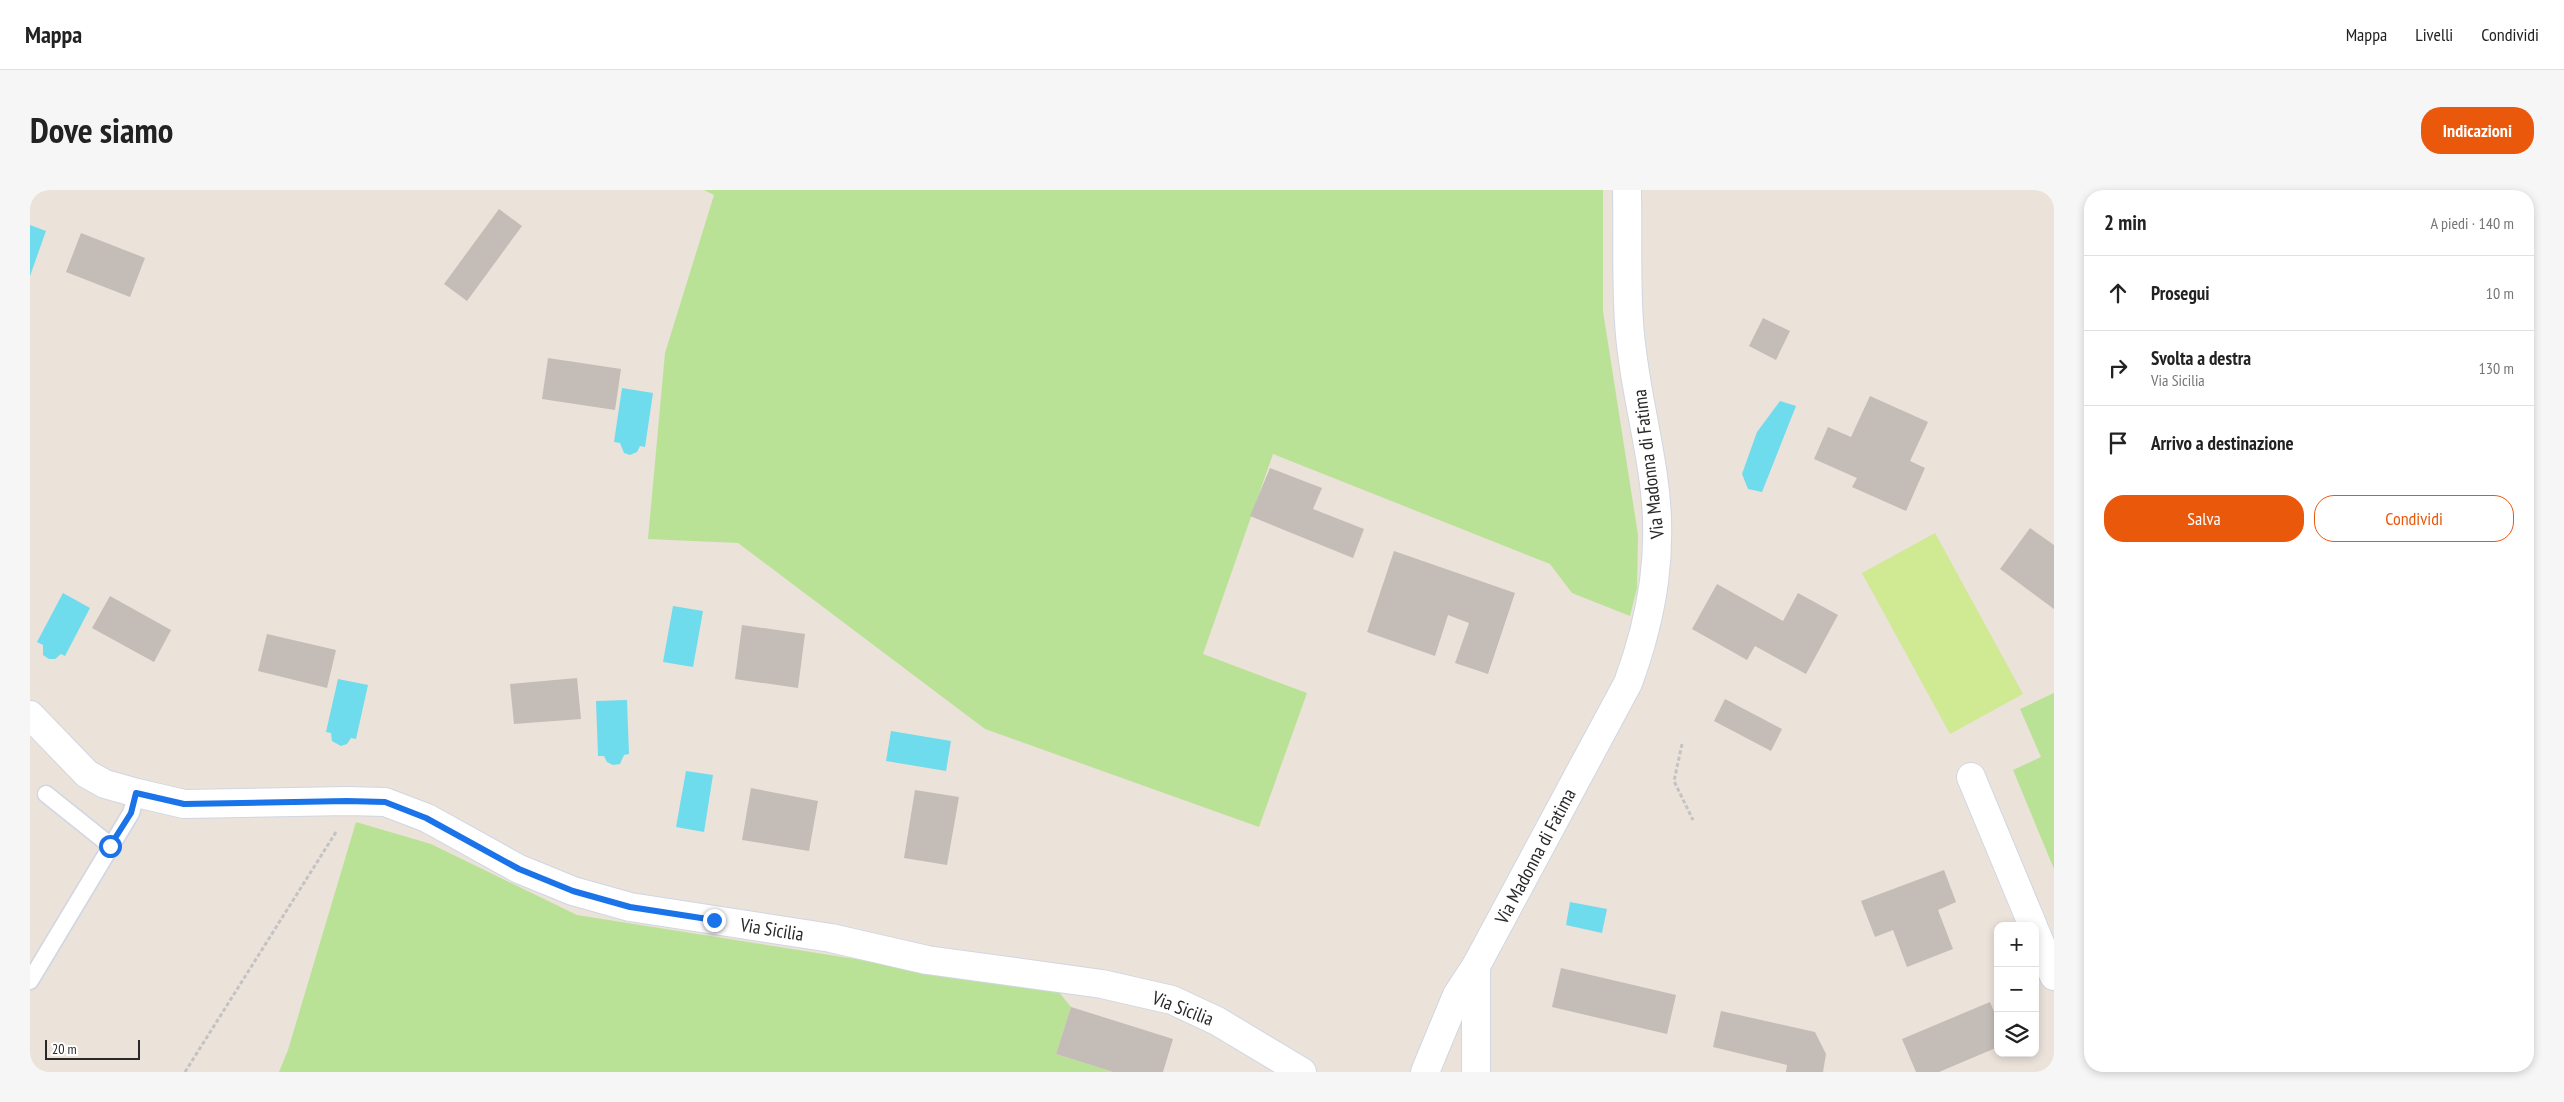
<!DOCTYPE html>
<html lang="it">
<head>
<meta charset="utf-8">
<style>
	:root { --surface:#fff; --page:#f6f6f6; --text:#222; --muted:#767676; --line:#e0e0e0; --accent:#ea580c }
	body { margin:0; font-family:"PT Sans Narrow",sans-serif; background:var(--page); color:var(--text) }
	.controls { position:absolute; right:15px; bottom:15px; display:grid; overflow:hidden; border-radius:10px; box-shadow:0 2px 8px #0003 }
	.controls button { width:45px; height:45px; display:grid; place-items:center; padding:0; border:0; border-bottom:1px solid var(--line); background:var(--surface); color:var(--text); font:25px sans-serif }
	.scale { position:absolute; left:15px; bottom:12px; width:95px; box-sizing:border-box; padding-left:5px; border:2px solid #292929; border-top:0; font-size:14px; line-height:18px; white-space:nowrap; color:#292929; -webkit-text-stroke:4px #fff; paint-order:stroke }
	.stop { position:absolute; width:15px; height:15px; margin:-11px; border:4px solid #1a73e8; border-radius:50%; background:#fff }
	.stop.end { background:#1a73e8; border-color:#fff; box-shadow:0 1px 5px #0008 }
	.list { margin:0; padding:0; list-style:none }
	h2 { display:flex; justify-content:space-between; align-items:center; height:65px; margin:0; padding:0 20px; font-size:21px }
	h2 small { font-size:16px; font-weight:400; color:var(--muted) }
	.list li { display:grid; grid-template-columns:32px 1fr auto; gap:15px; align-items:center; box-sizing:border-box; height:75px; padding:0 20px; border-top:1px solid var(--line) }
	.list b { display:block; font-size:19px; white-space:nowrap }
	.list p { margin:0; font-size:16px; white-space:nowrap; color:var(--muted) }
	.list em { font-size:16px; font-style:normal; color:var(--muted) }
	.actions { display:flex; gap:10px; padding:15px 20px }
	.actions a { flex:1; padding:11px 0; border:1px solid var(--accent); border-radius:20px; text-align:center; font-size:18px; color:var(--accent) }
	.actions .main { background:var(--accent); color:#fff }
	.icon { flex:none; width:28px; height:28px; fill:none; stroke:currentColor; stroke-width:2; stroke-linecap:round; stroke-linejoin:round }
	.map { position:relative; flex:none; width:2024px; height:882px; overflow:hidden; border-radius:20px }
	header { display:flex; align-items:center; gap:30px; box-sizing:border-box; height:70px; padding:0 25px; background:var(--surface); border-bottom:1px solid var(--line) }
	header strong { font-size:24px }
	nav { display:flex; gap:28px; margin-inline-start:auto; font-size:18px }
	.intro { display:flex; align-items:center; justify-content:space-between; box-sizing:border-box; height:120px; padding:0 30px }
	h1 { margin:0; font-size:35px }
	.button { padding:12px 22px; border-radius:20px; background:var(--accent); color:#fff; font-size:18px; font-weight:700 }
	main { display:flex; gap:30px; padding:0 30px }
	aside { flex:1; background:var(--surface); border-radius:20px; box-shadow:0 2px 8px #0003 }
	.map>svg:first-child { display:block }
	.green { fill:#bae297 }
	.pitch { fill:#d0e993 }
	.water { fill:#6edced }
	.building { fill:#c3bcb7 }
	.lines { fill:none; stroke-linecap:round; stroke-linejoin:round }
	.lane-casing { stroke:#d0d6e2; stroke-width:19 }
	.street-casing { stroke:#d0d6e2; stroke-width:30 }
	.secondary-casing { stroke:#d0d6e2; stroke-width:30 }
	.path { stroke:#c3c3c3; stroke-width:3; stroke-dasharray:4 2.5; stroke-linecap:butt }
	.lane { stroke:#fff; stroke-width:16 }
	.street { stroke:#fff; stroke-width:28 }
	.secondary { stroke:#fff; stroke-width:28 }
	.route { stroke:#1a73e8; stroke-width:6 }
	.labels { text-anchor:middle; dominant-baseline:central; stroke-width:5; stroke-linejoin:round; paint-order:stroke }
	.street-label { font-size:19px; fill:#292929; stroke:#fff }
</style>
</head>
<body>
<header>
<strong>Mappa</strong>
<nav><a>Mappa</a><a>Livelli</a><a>Condividi</a></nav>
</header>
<div class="intro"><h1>Dove siamo</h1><a class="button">Indicazioni</a></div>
<main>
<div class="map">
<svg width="2024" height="882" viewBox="0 0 2024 882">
	<rect width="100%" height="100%" fill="#ebe2da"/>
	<g class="green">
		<polygon points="674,0 1573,0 1573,121 1608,345 1607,398 1600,426 1542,403 1520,374 1243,264 1173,464 1277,503 1229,637 955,539 708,353 618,349 635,163 684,5"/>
		<polygon points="2024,503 2024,679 1983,580 2011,567 1990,519"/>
		<polygon points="326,632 401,654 547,725 1028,801 1041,817 1026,864 1083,882 249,882 258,860"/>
	</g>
	<polygon class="pitch" points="1905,343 1993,504 1920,544 1832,383"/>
	<g class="water">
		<polygon points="0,35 16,41 0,86"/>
		<polygon points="592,198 623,203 615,257 610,256 607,262 600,265 594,263 590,253 584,252"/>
		<polygon points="1750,211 1766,216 1732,302 1718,299 1712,284 1727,242"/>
		<polygon points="33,403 60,418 35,466 31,464 25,469 19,469 13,465 13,455 7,452"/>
		<polygon points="643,416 673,421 663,477 633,472"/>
		<polygon points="308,489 338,495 326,549 321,548 317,554 311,556 302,551 301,543 296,542"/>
		<polygon points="597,510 599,564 594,565 590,574 583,575 577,572 574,566 568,566 566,511"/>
		<polygon points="861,541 921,551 916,581 856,571"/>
		<polygon points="656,581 683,585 674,642 646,637"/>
		<polygon points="1540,712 1577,719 1572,743 1536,735"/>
	</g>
	<g class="building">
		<polygon points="469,19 492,36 437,111 414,94"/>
		<polygon points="51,43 115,68 100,107 36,82"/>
		<polygon points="1733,128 1760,141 1746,170 1719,156"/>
		<polygon points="518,168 591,179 585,220 512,209"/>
		<polygon points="1840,206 1898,232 1880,271 1895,278 1876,321 1822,297 1827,288 1784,269 1798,237 1821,247"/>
		<polygon points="1240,278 1292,298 1283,319 1334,339 1323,368 1220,326"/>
		<polygon points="2000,338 2024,355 2024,419 1970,379"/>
		<polygon points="1364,361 1485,403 1458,484 1425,473 1439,433 1418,425 1405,466 1337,442"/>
		<polygon points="1687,394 1753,431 1768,403 1808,425 1776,484 1725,456 1717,470 1662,439"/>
		<polygon points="80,406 141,440 124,472 62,438"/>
		<polygon points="712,435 775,444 768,498 705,489"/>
		<polygon points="237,444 306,460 297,498 228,481"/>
		<polygon points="547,488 551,529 484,534 480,494"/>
		<polygon points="1695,509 1752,539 1741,561 1684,531"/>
		<polygon points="721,598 788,611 779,661 712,650"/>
		<polygon points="885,600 929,607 917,675 874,668"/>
		<polygon points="1914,680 1926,712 1908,720 1923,759 1877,777 1863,740 1845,747 1831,711"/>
		<polygon points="1531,778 1646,805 1637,844 1522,817"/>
		<polygon points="1960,812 1968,831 1968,857 1909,882 1886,882 1872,849"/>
		<polygon points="1041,817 1143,849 1133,882 1083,882 1026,864"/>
		<polygon points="1691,821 1785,842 1796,864 1793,882 1756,882 1757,875 1683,857"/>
	</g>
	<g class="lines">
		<defs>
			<g id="lane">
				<polyline points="16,604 81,656"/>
				<polyline points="0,791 101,623 107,603"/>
			</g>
			<g id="street">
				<polyline points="0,525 57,584 75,594 107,603 154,614 317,611 355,612 397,628 489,679 543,701 600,717 801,748 897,770 1072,794 1142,810 1187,831 1272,882"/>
				<polyline points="1941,587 2003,736"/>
				<polyline points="2005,741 2024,786"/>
			</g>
			<g id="secondary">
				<path d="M1395,882L1427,805L1446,776L1598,493C1623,425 1634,359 1623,286C1616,235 1602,184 1599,132C1596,89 1598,44 1597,0"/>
				<polyline points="1446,882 1446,776"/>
			</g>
		</defs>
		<use href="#lane" class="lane-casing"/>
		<use href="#street" class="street-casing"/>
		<use href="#secondary" class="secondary-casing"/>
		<g class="path">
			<polyline points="1652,554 1644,591 1663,630"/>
			<polyline points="155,882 306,642"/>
		</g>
		<use href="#lane" class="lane"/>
		<use href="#street" class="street"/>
		<use href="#secondary" class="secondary"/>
	</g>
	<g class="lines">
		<polyline class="route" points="80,656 101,623 106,603 154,614 317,611 355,612 396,628 489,679 543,701 600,717 684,730"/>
	</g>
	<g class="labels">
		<g class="street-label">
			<text transform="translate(1618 274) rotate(-97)">Via Madonna di Fatima</text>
			<text transform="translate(1505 666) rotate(-62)">Via Madonna di Fatima</text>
			<text transform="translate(742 739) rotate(9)">Via Sicilia</text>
			<text transform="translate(1153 818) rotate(21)">Via Sicilia</text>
		</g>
	</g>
</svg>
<div class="controls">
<button>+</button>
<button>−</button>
<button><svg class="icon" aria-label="layers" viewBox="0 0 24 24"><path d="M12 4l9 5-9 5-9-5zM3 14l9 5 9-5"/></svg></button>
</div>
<div class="scale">20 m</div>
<div class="stop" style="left:80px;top:656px"></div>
<div class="stop end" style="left:684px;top:730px"></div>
</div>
<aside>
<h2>2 min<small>A piedi · 140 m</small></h2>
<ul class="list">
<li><svg class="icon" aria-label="ahead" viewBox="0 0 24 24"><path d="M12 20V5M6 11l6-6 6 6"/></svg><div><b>Prosegui</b></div><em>10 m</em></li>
<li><svg class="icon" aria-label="right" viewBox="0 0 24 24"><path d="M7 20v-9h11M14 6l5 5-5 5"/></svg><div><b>Svolta a destra</b><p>Via Sicilia</p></div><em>130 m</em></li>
<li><svg class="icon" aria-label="arrive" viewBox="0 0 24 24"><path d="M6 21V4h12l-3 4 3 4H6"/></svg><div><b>Arrivo a destinazione</b></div></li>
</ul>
<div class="actions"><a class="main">Salva</a><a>Condividi</a></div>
</aside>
</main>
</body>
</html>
